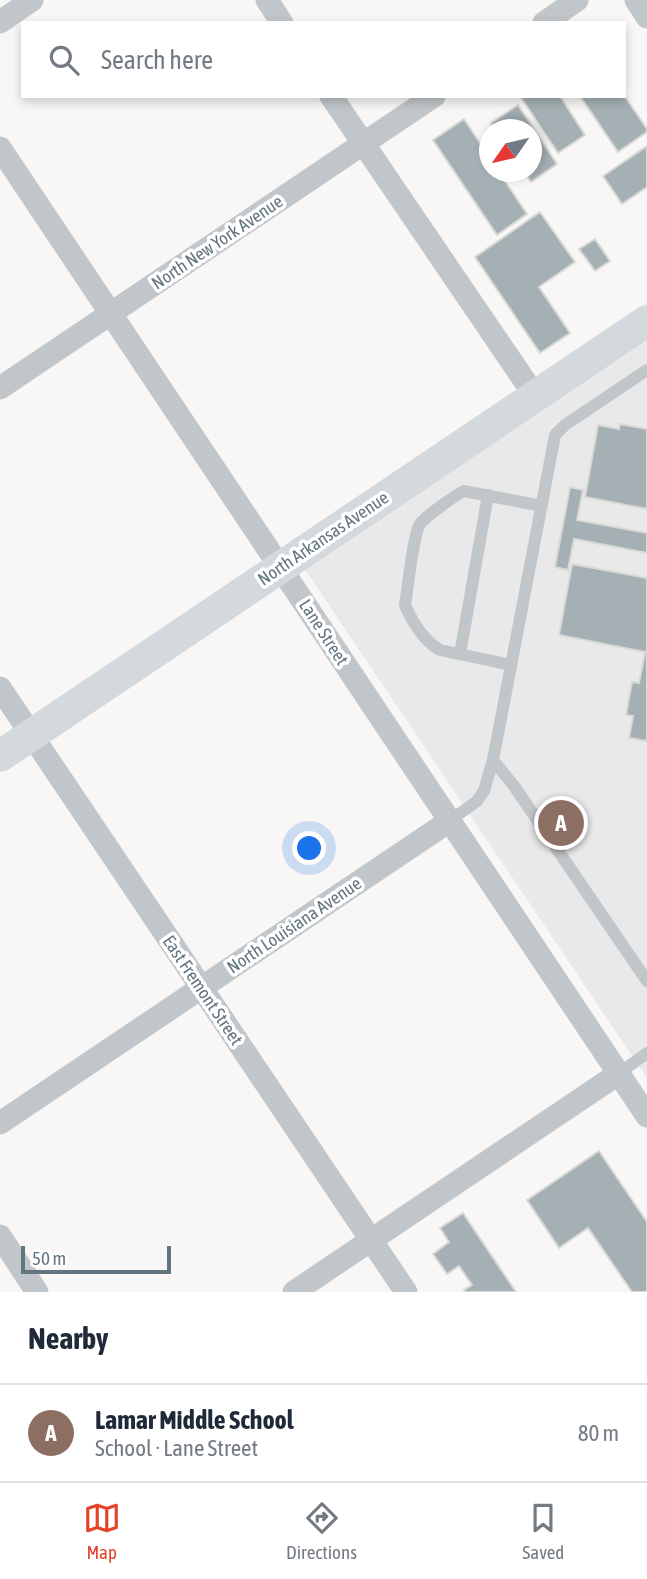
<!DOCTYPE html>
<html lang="en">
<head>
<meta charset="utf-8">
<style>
	:root { --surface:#fff; --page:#f6f6f7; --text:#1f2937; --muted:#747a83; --line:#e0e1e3; --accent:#e34429 }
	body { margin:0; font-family:"Asap Condensed",sans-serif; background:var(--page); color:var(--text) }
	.compass { position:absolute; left:479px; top:119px; width:63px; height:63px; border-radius:50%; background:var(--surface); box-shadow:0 4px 10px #0003; rotate:236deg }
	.scale { position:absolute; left:21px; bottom:18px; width:150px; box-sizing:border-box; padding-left:7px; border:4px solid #627680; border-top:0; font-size:19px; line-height:24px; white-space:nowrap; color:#627680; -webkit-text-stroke:5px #fff; paint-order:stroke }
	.you { position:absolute; left:310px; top:849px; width:24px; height:24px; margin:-18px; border:5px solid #fff; border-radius:50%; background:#1a73e8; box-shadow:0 0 0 10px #1a73e833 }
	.badge { display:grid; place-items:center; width:46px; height:46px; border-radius:50%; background:var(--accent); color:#fff; font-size:23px; font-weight:700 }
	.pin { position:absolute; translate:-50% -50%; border:4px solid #fff; box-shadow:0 2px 7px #0006 }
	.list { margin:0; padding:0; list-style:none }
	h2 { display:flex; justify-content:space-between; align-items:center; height:91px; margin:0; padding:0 28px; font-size:30px }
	h2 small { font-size:23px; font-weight:400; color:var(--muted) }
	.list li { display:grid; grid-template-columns:46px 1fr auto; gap:21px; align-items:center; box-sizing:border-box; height:98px; padding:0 28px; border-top:2px solid var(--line) }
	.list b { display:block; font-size:26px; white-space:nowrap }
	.list p { margin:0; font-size:23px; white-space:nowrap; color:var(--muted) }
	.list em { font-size:23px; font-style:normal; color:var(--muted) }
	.icon { flex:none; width:38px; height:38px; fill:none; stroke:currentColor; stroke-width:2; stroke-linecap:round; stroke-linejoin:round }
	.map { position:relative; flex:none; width:647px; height:1292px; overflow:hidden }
	.search { position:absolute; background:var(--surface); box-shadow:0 4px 10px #0003; left:21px; right:21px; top:21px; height:77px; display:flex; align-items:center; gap:18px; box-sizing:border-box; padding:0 24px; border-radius:0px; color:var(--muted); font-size:26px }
	.sheet { height:189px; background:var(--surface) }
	nav { display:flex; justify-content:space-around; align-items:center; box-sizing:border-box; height:98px; border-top:2px solid var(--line); background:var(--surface); font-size:19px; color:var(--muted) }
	nav a { display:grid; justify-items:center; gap:4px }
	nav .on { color:var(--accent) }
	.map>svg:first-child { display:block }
	.built { fill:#e8e9e8 }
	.building { fill:#a5b0b4; stroke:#d9d9d7; stroke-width:2 }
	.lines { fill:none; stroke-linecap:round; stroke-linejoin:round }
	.lane { stroke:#c0c6c9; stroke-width:12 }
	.street { stroke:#c0c6c9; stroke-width:23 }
	.secondary { stroke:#d3d9dc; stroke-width:32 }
	.labels { text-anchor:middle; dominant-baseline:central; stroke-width:7; stroke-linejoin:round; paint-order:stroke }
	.street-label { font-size:18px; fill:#627680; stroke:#fff }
</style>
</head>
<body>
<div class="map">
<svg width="647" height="1292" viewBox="0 0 647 1292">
	<rect width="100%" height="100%" fill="#f8f7f5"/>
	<polygon class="built" points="647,341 647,1078 304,568"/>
	<g class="building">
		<polygon points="624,95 647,129 647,132 618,152 580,96 624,96"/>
		<polygon points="520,96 560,96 585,135 558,153"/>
		<polygon points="518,105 557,164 531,182 524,172 532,172 532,130 495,130 491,123"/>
		<polygon points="464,119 490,158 490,172 499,172 527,214 497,235 433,140"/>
		<polygon points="647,146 647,187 622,204 603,176"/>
		<polygon points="540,212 575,262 539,287 570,333 540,353 475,257"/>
		<polygon points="595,239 610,261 595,271 579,249"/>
		<polygon points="620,424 647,429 647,509 585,497 598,425 619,429"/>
		<polygon points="570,487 583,490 577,520 647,533 647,553 574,539 568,570 555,567"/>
		<polygon points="572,564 647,578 647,741 629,738 633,716 626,715 632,682 639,683 645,652 559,635"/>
		<polygon points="599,1151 647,1222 647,1292 632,1292 588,1228 559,1248 527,1200"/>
		<polygon points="463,1213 516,1292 466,1292 464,1290 472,1285 459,1266 447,1274 433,1254 449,1242 440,1228"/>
	</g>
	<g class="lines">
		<g class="lane">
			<polyline points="460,654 488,495"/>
			<path d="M511,665L440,650C424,641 412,621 405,605C408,588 413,535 420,524C426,516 454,496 464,491L542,506"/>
			<polyline points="493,760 514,786 647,981"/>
			<polyline points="448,822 477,801 484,791 493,760 555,435 565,425 647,370"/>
			<polyline points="618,1074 647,1053"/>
		</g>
		<g class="street">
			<polyline points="267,0 282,23"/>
			<polyline points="636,0 647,17"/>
			<polyline points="0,22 32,0"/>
			<polyline points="544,23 577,0"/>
			<polyline points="331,96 535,396"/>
			<path d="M0,148C216,471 430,795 647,1116"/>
			<polyline points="0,388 434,96"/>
			<polyline points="0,688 406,1292"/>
			<polyline points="0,1123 448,822"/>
			<polyline points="0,1236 37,1292"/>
			<polyline points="294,1292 618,1074"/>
		</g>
		<polyline class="secondary" points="0,756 647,321"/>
	</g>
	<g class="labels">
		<g class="street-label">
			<text transform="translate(217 242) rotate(-34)">North New York Avenue</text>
			<text transform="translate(323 538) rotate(-34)">North Arkansas Avenue</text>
			<text transform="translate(324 632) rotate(57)">Lane Street</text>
			<text transform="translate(294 925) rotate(-34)">North Louisiana Avenue</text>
			<text transform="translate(203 990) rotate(56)">East Fremont Street</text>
		</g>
	</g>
</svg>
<svg class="compass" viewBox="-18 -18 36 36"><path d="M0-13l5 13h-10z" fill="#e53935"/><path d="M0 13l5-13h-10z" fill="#747a83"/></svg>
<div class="scale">50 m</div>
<div class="you"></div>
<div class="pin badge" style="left:561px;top:823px;background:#8d6e63">A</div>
<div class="search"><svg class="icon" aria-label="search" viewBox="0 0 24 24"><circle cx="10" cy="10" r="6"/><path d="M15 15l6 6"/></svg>Search here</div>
</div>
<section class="sheet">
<h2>Nearby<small></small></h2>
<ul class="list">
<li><span class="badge" style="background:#8d6e63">A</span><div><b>Lamar Middle School</b><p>School · Lane Street</p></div><em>80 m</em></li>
</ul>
</section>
<nav>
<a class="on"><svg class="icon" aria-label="map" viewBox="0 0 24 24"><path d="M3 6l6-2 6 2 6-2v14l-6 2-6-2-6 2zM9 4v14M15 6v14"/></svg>Map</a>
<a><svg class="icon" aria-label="directions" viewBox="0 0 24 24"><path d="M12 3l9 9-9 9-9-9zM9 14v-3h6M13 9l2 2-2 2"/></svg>Directions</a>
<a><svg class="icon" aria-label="saved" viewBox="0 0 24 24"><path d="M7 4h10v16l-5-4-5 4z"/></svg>Saved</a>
</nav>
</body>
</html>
